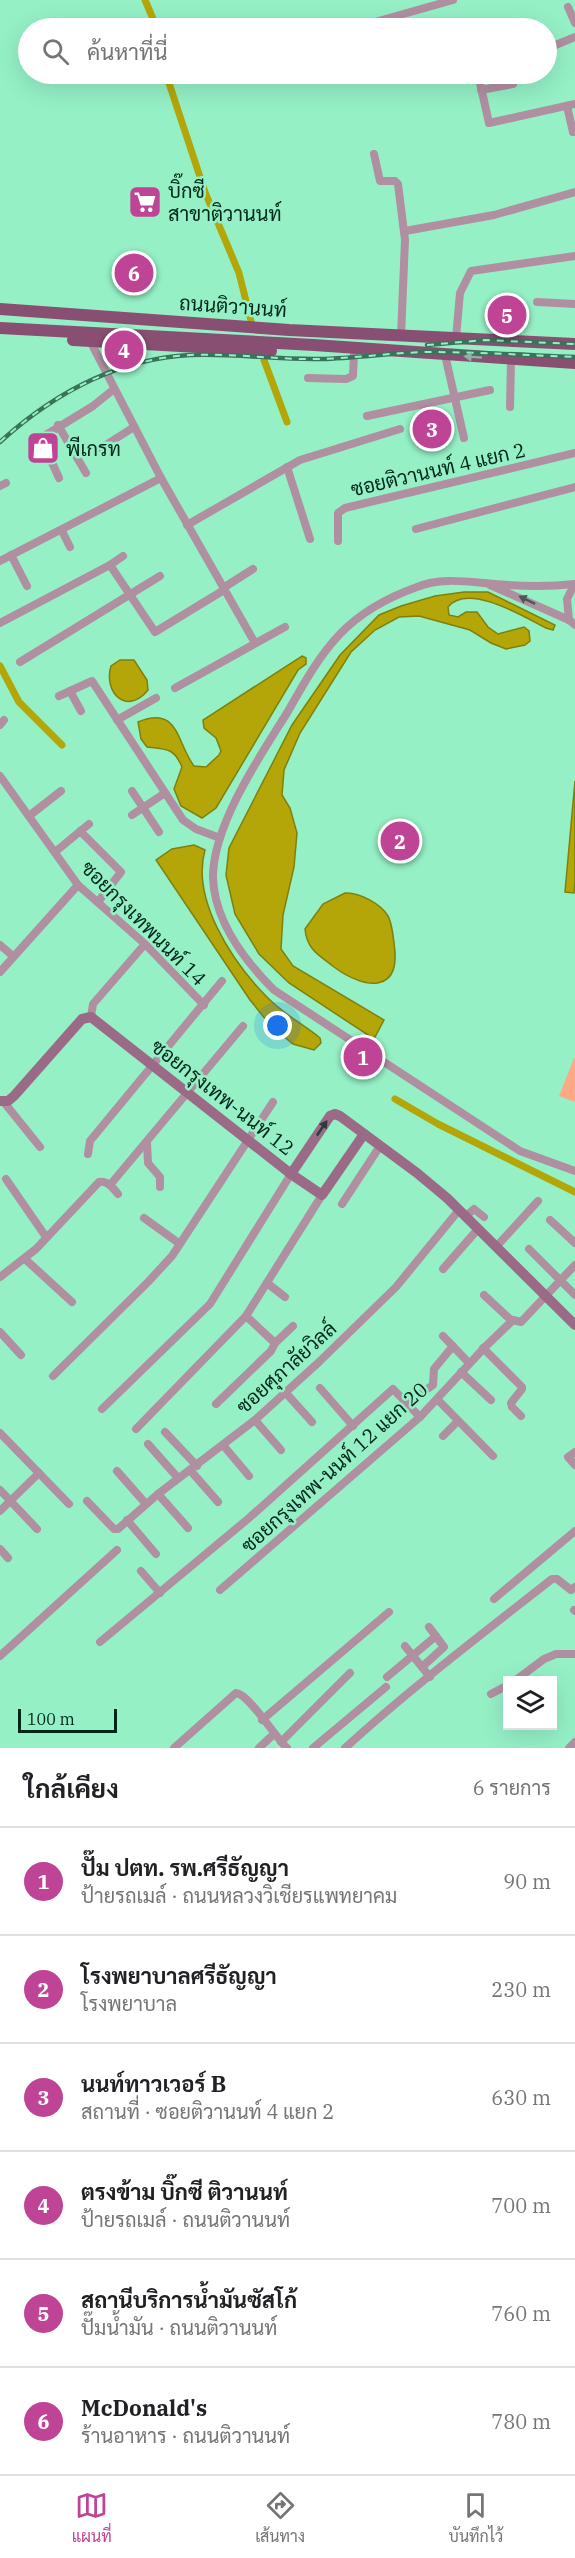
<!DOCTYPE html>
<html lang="th">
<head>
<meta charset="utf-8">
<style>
	:root { --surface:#fff; --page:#f6f6f6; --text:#202124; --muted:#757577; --line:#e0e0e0; --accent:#bf4495 }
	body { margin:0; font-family:"IBM Plex Serif",Sarabun,serif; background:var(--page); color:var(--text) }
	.controls { position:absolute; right:18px; bottom:18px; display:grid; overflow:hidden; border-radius:0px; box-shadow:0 6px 24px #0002 }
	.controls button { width:54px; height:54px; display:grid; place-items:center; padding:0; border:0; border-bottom:2px solid var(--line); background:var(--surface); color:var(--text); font:30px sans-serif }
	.scale { position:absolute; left:18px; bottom:15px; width:99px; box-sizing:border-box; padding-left:6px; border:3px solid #002719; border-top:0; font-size:16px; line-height:21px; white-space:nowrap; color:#002719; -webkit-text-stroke:4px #95f0c6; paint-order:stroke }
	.you { position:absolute; left:278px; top:1026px; width:21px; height:21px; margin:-15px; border:4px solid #fff; border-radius:50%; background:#1a73e8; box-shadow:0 0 0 9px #1a73e833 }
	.badge { display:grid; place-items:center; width:39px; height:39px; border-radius:50%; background:var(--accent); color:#fff; font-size:20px; font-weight:700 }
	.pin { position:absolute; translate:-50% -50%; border:3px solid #fff; box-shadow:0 2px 6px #0006 }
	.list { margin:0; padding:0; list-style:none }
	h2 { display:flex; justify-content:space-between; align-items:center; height:78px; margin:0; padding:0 24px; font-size:26px }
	h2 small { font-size:20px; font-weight:400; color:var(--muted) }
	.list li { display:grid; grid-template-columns:39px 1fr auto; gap:18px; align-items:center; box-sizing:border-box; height:108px; padding:0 24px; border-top:2px solid var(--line) }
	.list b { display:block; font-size:22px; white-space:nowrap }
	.list p { margin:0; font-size:20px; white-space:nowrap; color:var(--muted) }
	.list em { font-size:20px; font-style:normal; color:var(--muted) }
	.icon { flex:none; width:33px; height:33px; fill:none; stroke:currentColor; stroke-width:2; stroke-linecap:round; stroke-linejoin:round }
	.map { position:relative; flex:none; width:575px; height:1748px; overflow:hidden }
	.search { position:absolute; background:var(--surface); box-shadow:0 6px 24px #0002; left:18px; right:18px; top:18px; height:66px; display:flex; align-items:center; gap:15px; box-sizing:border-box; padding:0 21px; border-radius:33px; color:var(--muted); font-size:22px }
	.sheet { height:726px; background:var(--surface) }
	nav { display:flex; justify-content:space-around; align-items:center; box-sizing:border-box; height:84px; border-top:2px solid var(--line); background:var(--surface); font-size:16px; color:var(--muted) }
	nav a { display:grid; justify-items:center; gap:3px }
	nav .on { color:var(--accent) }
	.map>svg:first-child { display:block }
	.green { fill:#fda985 }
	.water { fill:#b4a608; stroke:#7e800d; stroke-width:1.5 }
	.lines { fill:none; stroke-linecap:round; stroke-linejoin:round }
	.canal { stroke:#b4a608; stroke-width:7 }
	.street { stroke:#b08fa1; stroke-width:8 }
	.secondary { stroke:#9a6a86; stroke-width:10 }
	.primary { stroke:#894f72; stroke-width:12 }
	.rail-casing { stroke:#38735a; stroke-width:4.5 }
	.rail { stroke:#95f0c6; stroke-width:2; stroke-dasharray:7; stroke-linecap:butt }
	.oneway { fill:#90b0a4 }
	.oneway2 { fill:#4f5656 }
	.oneway3 { fill:#2e3b3a }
	.labels { text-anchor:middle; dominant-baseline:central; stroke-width:5; stroke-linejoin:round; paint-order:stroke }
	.poi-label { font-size:20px; fill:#002719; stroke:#95f0c6; text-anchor:start }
	.street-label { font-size:20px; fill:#002719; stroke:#95f0c6 }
</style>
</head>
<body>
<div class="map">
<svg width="575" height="1748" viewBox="0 0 575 1748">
	<rect width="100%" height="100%" fill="#95f0c6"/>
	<polygon class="green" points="574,1058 575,1058 575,1102 559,1096"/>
	<g class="water">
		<path d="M464,592H488L555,625L553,630L546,628C524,617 468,582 448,607L449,615L458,617L466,612H477L488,627L498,634L524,627L529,631L530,641L525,645L506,649L491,643L470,630L419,616L399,617L375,630L351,652L300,733L284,770L282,795L290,808L297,833L294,867L283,915L281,949L293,966L384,1020L374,1039L289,983L259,954L235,914L226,875L229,848L292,725L340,655L379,615L401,606L435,596Z"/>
		<path d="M302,656L306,658V664L298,670L216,808L202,818L181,806L174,789L182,767C174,748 167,749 147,747L141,739L138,722C179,705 176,742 194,766L206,767L219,755L221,751L216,738L204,728L203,720Z"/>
		<path d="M120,660H134L147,680L148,690C127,716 103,693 111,666Z"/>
		<polygon points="575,781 575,882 574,893 565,892"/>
		<path d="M194,845L205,850C191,899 232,961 265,995C280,1012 303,1024 320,1038L321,1043L314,1050L293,1044L271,1026L250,1000L156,860L172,849Z"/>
		<path d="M345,893C359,892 381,904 388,916C392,923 393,935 394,943C402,994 365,990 334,967C319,955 307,950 305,929L323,904Z"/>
	</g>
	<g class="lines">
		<g class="canal">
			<polyline points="145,0 157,28"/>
			<polyline points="166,74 205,192 239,273 251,321"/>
			<polyline points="264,360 287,422"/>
			<polyline points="0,666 19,702 62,745"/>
			<polyline points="395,1099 438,1124 575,1192"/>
		</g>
		<g class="street">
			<polyline points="568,7 575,23"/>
			<polyline points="535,25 535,28"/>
			<polyline points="364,28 368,24 453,0"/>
			<polyline points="546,49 575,37"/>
			<polyline points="478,74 489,123 575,104"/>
			<polyline points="481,90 513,84"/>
			<polyline points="567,106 573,132"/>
			<polyline points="374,154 380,181 395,181 398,184 405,240 401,336"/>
			<polyline points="405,231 494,215 575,192"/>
			<polyline points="537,302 575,304"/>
			<polyline points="456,338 460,293 471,271 575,256"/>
			<polyline points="90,341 161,478 255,643"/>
			<polyline points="445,355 464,438"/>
			<polyline points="308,378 346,379 353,376 354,353"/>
			<polyline points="510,407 511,359"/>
			<polyline points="367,416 490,390"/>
			<polyline points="58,425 86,473"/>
			<polyline points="101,448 134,427"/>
			<polyline points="287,467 310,539"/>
			<polyline points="59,478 41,438 93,406 114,389"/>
			<polyline points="0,486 6,483"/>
			<polyline points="187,525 300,460 400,429"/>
			<polyline points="416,529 575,487"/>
			<polyline points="62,531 70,547"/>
			<polyline points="338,541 338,513 345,508 575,453"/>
			<polyline points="11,555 27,586"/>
			<polyline points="0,561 161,478"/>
			<polyline points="110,565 155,632 224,590"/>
			<path d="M575,584C547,587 513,586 484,583C463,581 437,578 417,587C389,597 361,612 340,634C318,657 303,685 287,713C260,756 213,825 213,877C214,920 245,961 274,990L520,1151L575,1171"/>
			<polyline points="490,585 569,620 575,625"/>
			<polyline points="223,588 253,569"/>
			<polyline points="569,620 567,599 574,585"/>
			<polyline points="0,623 110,565 123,556"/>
			<polyline points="20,662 160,576"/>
			<polyline points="175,688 285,627"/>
			<polyline points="70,691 81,711"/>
			<polyline points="59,696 92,681 183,820 196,829 220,838"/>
			<polyline points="117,720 156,698"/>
			<polyline points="0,725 4,720"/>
			<polyline points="0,776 78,885 145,944 204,1005"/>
			<polyline points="132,791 159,832"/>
			<polyline points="132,815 165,793"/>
			<polyline points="29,816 61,791"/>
			<polyline points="80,831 121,872 98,902"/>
			<polyline points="55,852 89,824"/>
			<polyline points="0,945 13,956"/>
			<polyline points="0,972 78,885"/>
			<polyline points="91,1017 93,1004 145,944"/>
			<polyline points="3,1101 40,1147"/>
			<polyline points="147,1143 148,1163 160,1177 160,1187"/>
			<polyline points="88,1154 90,1141 222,981"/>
			<polyline points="6,1179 46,1237"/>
			<polyline points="110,1185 243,1026"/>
			<polyline points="342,1204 380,1146"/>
			<polyline points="465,1217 474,1209 484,1217"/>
			<polyline points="144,1218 180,1244"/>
			<polyline points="550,1220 575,1243"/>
			<polyline points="496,1247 538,1201"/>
			<polyline points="529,1249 575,1295"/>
			<polyline points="25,1259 72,1302"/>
			<polyline points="443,1269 478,1229"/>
			<path d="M0,1277L36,1249L99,1182C107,1180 113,1188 118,1194"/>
			<polyline points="267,1283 285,1297"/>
			<polyline points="484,1295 512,1321"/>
			<polyline points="0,1332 21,1355"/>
			<polyline points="443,1336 469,1363"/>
			<polyline points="275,1343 293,1326"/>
			<polyline points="483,1348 522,1387 522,1389 511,1403 512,1407 521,1416"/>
			<polyline points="461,1372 491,1400"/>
			<polyline points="53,1376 148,1282 172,1256 273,1102"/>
			<polyline points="320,1388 353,1426"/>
			<polyline points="285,1392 312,1422"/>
			<polyline points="420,1394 433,1385 434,1369 453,1346"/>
			<polyline points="437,1399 493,1456"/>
			<polyline points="216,1404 271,1351 275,1343 246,1316"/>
			<polyline points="102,1409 210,1304 291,1174"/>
			<polyline points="255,1420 281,1450"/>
			<polyline points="136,1429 246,1316 322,1195"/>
			<polyline points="165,1432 197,1466"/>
			<polyline points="0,1433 69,1504"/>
			<polyline points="443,1436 458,1421"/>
			<polyline points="148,1444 178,1478"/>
			<polyline points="223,1445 249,1476"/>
			<polyline points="575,1452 568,1457 575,1465"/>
			<polyline points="190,1470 218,1502"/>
			<polyline points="117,1471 146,1504"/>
			<polyline points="0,1490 37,1529"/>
			<polyline points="158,1494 188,1528"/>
			<polyline points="87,1501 114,1529 118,1529 158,1494 255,1420 319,1362 396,1287 459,1210"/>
			<polyline points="0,1511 39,1473"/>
			<polyline points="127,1520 156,1554"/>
			<polyline points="0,1549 8,1558"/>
			<polyline points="141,1571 160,1593"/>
			<polyline points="220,1590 420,1417 485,1347 513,1320 521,1322 575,1265"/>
			<polyline points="494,1599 575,1531"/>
			<polyline points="574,1610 575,1611"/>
			<polyline points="100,1642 249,1518 393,1389 420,1417"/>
			<polyline points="405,1646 430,1677"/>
			<polyline points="0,1656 117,1550"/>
			<polyline points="422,1667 444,1647 429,1627"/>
			<polyline points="387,1677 436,1636"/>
			<polyline points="516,1680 544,1659 556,1654 575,1654"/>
			<polyline points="491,1694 508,1685"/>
			<polyline points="262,1720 389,1612"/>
			<polyline points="281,1742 350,1673"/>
			<path d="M174,1748L236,1693C249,1694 275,1737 287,1748"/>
			<polyline points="259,1748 274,1734"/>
			<polyline points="313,1748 386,1687"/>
			<path d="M345,1748C411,1688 482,1634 552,1579H557L571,1590L575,1587"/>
			<polyline points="569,1748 575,1742"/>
		</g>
		<g class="secondary">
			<polyline points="0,1101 8,1101 14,1096 82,1019 91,1017 291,1174 322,1195 364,1134"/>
			<polyline points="291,1174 330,1116 335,1114 340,1116 417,1173 447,1198 575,1325"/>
		</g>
		<g class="primary">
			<polyline points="0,309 289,330 575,344"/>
			<polyline points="0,328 314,345 575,363"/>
			<polyline points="73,340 271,351"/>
		</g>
		<defs>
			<g id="rail">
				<polyline points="427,345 485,340 575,344"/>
				<path d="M0,442C53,394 117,359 190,355C234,353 277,360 321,359C356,358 391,353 425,352C475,352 525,355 575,357"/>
			</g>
		</defs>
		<use href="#rail" class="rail-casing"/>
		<use href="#rail" class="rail"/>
	</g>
	<defs><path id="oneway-solid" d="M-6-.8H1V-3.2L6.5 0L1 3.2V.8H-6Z" transform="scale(1.5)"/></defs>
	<use class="oneway" href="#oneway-solid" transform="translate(473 357) rotate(-176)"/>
	<use class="oneway2" href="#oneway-solid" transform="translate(527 600) rotate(-154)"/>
	<use class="oneway3" href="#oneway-solid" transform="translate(322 1128) rotate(-56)"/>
	<defs>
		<symbol id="supermarket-square" viewBox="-11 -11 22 22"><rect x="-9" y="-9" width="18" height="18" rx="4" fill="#bf4495" stroke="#95f0c6"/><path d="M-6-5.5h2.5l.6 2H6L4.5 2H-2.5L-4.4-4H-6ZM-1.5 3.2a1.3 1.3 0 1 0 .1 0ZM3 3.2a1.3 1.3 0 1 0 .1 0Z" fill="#fff"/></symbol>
		<symbol id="shop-square" viewBox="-11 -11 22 22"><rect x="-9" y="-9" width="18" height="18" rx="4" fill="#bf4495" stroke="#95f0c6"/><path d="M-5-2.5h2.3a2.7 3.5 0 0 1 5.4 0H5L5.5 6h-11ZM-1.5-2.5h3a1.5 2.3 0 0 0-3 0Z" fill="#fff"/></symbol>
	</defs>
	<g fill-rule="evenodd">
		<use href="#supermarket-square" x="126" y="183" width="38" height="38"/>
		<use href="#shop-square" x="24" y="429" width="38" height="38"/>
	</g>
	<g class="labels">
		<g class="poi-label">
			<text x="168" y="190">บิ๊กซี<tspan x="168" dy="23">สาขาติวานนท์</tspan></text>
			<text x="66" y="448">พีเกรท</text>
		</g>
		<g class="street-label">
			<text transform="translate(233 306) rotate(4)">ถนนติวานนท์</text>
			<text transform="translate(438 469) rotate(-13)">ซอยติวานนท์ 4 แยก 2</text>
			<text transform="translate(144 923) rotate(45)">ซอยกรุงเทพนนท์ 14</text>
			<text transform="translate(223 1097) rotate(38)">ซอยกรุงเทพ-นนท์ 12</text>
			<text transform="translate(286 1367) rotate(-42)">ซอยศุภาลัยวิลล์</text>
			<text transform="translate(334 1467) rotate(-42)">ซอยกรุงเทพ-นนท์ 12 แยก 20</text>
		</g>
	</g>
</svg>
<div class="controls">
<button><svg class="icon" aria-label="layers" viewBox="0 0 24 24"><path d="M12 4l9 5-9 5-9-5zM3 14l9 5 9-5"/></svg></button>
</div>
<div class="scale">100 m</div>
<div class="you"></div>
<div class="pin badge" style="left:363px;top:1057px">1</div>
<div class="pin badge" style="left:400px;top:841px">2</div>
<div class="pin badge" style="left:432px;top:429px">3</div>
<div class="pin badge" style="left:124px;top:350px">4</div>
<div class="pin badge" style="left:507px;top:315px">5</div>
<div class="pin badge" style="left:134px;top:273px">6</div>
<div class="search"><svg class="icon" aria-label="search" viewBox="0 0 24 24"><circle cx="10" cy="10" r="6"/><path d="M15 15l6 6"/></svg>ค้นหาที่นี่</div>
</div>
<section class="sheet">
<h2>ใกล้เคียง<small>6 รายการ</small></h2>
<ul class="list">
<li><span class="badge">1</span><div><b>ปั๊ม ปตท. รพ.ศรีธัญญา</b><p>ป้ายรถเมล์ · ถนนหลวงวิเชียรแพทยาคม</p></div><em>90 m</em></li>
<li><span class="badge">2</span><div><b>โรงพยาบาลศรีธัญญา</b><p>โรงพยาบาล</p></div><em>230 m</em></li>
<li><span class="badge">3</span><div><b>นนท์ทาวเวอร์ B</b><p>สถานที่ · ซอยติวานนท์ 4 แยก 2</p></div><em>630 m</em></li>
<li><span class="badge">4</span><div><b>ตรงข้าม บิ๊กซี ติวานนท์</b><p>ป้ายรถเมล์ · ถนนติวานนท์</p></div><em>700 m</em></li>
<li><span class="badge">5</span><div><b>สถานีบริการน้ำมันซัสโก้</b><p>ปั๊มน้ำมัน · ถนนติวานนท์</p></div><em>760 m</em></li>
<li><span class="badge">6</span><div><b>McDonald's</b><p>ร้านอาหาร · ถนนติวานนท์</p></div><em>780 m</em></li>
</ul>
</section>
<nav>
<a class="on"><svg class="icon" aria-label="map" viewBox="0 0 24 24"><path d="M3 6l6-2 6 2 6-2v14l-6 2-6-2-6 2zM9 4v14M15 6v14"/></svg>แผนที่</a>
<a><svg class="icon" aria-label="directions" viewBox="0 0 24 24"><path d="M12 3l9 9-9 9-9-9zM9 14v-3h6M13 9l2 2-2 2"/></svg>เส้นทาง</a>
<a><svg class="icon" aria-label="saved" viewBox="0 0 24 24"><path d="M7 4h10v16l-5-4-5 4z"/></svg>บันทึกไว้</a>
</nav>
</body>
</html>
